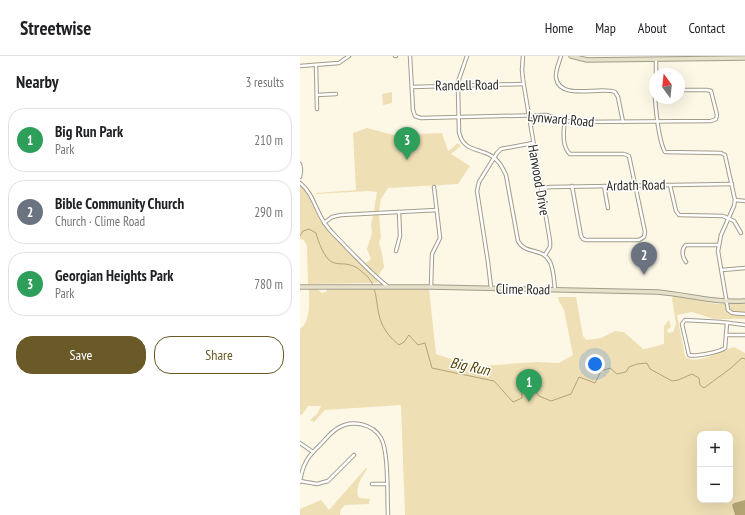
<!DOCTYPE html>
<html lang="en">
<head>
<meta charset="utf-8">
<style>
	:root { --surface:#fff; --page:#f2f2f2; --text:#202124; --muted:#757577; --line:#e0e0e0; --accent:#6a5a28 }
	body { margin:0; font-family:"PT Sans Narrow",sans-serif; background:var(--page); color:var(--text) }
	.controls { position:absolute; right:12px; bottom:12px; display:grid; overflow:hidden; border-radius:8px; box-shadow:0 4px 16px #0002 }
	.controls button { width:36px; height:36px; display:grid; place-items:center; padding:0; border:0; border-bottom:1px solid var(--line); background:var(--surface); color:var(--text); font:20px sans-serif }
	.compass { position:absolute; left:349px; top:12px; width:36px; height:36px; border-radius:50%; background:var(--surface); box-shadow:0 4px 16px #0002; rotate:345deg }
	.you { position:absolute; left:295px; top:308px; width:14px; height:14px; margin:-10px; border:3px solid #fff; border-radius:50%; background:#1a73e8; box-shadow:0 0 0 6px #1a73e833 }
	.badge { display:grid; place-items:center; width:26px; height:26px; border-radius:50%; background:var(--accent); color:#fff; font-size:13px; font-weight:700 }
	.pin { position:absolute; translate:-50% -33px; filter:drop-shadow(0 1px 2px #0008) }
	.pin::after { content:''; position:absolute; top:21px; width:14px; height:12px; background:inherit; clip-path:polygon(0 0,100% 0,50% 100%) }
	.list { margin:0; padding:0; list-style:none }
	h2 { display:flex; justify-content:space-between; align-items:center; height:52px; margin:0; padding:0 16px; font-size:17px }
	h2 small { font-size:13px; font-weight:400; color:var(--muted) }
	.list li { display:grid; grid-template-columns:26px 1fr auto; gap:12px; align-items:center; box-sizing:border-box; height:64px; margin:0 8px 8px; padding:0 8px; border:1px solid var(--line); border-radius:16px }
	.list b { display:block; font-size:15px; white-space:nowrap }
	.list p { margin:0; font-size:13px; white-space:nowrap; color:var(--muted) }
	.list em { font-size:13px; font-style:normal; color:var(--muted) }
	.actions { display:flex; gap:8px; padding:12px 16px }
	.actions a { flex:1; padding:9px 0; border:1px solid var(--accent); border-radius:16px; text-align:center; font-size:14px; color:var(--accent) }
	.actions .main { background:var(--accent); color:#fff }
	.map { position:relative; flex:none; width:445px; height:459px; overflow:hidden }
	header { display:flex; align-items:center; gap:24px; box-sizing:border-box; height:56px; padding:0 20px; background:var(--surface); border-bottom:1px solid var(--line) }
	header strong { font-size:19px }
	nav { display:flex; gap:22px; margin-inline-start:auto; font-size:14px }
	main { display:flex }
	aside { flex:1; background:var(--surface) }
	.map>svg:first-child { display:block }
	.green { fill:#eedfb5; fill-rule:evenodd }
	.water { fill:#b4a473 }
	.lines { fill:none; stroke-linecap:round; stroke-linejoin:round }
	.stream { stroke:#b4a473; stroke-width:1 }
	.street-casing { stroke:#a29c8c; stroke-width:4.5 }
	.secondary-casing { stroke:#a29c8c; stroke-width:5.5 }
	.street { stroke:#fff; stroke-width:2.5 }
	.secondary { stroke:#e8e1c9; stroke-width:3.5 }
	.labels { text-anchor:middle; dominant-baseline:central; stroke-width:3; stroke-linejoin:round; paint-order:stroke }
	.street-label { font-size:14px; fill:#292720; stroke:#fff }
	.water-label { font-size:15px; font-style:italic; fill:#554403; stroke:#fff }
</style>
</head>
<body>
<header>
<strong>Streetwise</strong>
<nav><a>Home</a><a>Map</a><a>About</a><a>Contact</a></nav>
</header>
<main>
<aside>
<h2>Nearby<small>3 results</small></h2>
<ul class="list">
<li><span class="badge" style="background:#2e9e5b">1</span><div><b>Big Run Park</b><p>Park</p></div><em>210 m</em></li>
<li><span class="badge" style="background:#6b7280">2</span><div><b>Bible Community Church</b><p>Church · Clime Road</p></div><em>290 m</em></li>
<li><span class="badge" style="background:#2e9e5b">3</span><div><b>Georgian Heights Park</b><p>Park</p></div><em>780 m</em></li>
</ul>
<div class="actions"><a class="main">Save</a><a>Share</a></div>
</aside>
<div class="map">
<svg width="445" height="459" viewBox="0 0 445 459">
	<rect width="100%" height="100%" fill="#fdf8e6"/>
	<g class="green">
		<polygon points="92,36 92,47 83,49 82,38"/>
		<polygon points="67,72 94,79 142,77 148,95 158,87 161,90 151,98 170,110 158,128 88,132 81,143 79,155 75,155 74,154 77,136 69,135 16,138 16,137 56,134 53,77"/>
		<path d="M0,129C12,141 15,157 25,171L77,224L78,227L8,228L7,190L4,184L0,183Z"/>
		<polygon points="76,159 79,159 81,181 79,187 82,197 84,211 78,220 65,208 71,203 67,193 72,177 71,168 73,160"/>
		<path d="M9,233H17L22,237L26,236L28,233H129L136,298L163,307L181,310L237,306L259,307L273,299L264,254L259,245L258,241H276L283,280L286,284L301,282L315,275L324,276L343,293L349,292L364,288V270L369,264L371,271L367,274L368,277L373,276L376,268L372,243L373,240L418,248H445V263H414L392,256L377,259L385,300C393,311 423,294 434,291L445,297V444L434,447L432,449L435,459H105L101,349L25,354L14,366L10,364L17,358L21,350H8L2,359L0,358V273C11,266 9,245 9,233ZM400,378H430V444H400Z"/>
		<path d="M66,412L67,413C62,421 54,432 59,442L70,443L69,448L45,449L41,453L40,459H0V453L21,444L29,454Z"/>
	</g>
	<polygon class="water" points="445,444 445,459 435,459 432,449 434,447"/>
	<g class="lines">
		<path class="stream" d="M0,180L3,175L9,173L16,177C18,185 24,202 32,206C38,209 45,207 50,209C57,210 63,217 68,221C79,234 75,253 82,268C86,277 92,283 99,289L104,286L109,279L118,289L125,287L132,312L194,325L213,346L222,342L221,326L228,325L239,340L251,345L271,338L279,321L295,327L301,315L310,312L317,318L326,316L329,311L337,308L347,307L350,313L372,325L378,324L392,318L399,322L400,329L404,332L431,312L442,302L445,303"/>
		<defs>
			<g id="street">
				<polyline points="95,0 96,0"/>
				<polyline points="110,0 113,54 115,60 121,62 246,59 265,65 277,66 411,65 416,63 417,59 411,35 407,34 379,34"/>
				<path d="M167,0L158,26V33L159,76C163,95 177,92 190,99C199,104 202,111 206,119L218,185C225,199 243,191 250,206C254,214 254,225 255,234"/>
				<polyline points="223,0 222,14 223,24 250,185 250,191 245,199"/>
				<path d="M261,0C259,7 255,15 256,22C260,45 300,30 315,36L318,41L323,66"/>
				<polyline points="16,9 17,53"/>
				<polyline points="0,10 39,7 49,0"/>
				<polyline points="356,18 356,3"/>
				<polyline points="112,31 223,28"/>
				<polyline points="355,34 355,41"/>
				<polyline points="17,39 36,38"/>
				<path d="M355,42C356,55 359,85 365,96L421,97L425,99L435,144L434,150L421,179L418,195L428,254L432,257L445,258"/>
				<path d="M265,65C263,75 262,91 270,98H324L329,100L345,176L344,181L339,184H286L283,183L281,180L272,130"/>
				<polyline points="0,108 1,114 0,121"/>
				<path d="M0,127C13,137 15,153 24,166C30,176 39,183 47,192C60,205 73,219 87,230"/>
				<polyline points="370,129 376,155 379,159 423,160 434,165 441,177"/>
				<polyline points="304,130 308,152"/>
				<polyline points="241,132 251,131 432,128"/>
				<polyline points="435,144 445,145"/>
				<polyline points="24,167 32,161 41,159 137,154"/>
				<polyline points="96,195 100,180 99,156"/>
				<path d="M386,206C382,201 381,193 386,189H419"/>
				<polyline points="422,214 445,212"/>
				<polyline points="131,231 132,198 140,182 134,131"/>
				<polyline points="191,232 188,206 177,135 179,126 197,97 201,93 233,87"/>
				<path d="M427,267L425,292C420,296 395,301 389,299L382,268L385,264L421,266C430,267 437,268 445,269"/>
				<polyline points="426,279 445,279"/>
				<polyline points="0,387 13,396"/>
				<polyline points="0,425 17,428 28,425 54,399"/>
				<path d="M0,426C1,420 2,413 5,408C8,400 15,394 20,389C26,383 31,376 38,372C52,363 73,368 81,382C89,396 87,442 88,459"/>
				<polyline points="72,428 86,428"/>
			</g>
			<g id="secondary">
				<polyline points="271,0 287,4 445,2"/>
				<path d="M0,231H131L358,236C389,239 414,247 445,245"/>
			</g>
		</defs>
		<use href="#street" class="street-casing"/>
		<use href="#secondary" class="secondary-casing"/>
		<use href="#street" class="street"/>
		<use href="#secondary" class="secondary"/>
	</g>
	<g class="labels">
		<g class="street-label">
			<text transform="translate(167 29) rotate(-1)">Randell Road</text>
			<text transform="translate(261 63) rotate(5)">Lynward Road</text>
			<text transform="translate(239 124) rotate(80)">Harwood Drive</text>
			<text transform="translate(336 129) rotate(-1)">Ardath Road</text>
			<text transform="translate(223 233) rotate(1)">Clime Road</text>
		</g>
		<g class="water-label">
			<text transform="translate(170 310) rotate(12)">Big Run</text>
		</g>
	</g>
</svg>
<div class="controls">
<button>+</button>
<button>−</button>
</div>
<svg class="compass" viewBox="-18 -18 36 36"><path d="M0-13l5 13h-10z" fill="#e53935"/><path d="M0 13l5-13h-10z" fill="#757577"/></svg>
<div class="you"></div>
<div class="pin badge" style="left:229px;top:346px;background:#2e9e5b">1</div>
<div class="pin badge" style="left:344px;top:219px;background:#6b7280">2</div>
<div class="pin badge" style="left:107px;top:104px;background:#2e9e5b">3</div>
</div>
</main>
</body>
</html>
